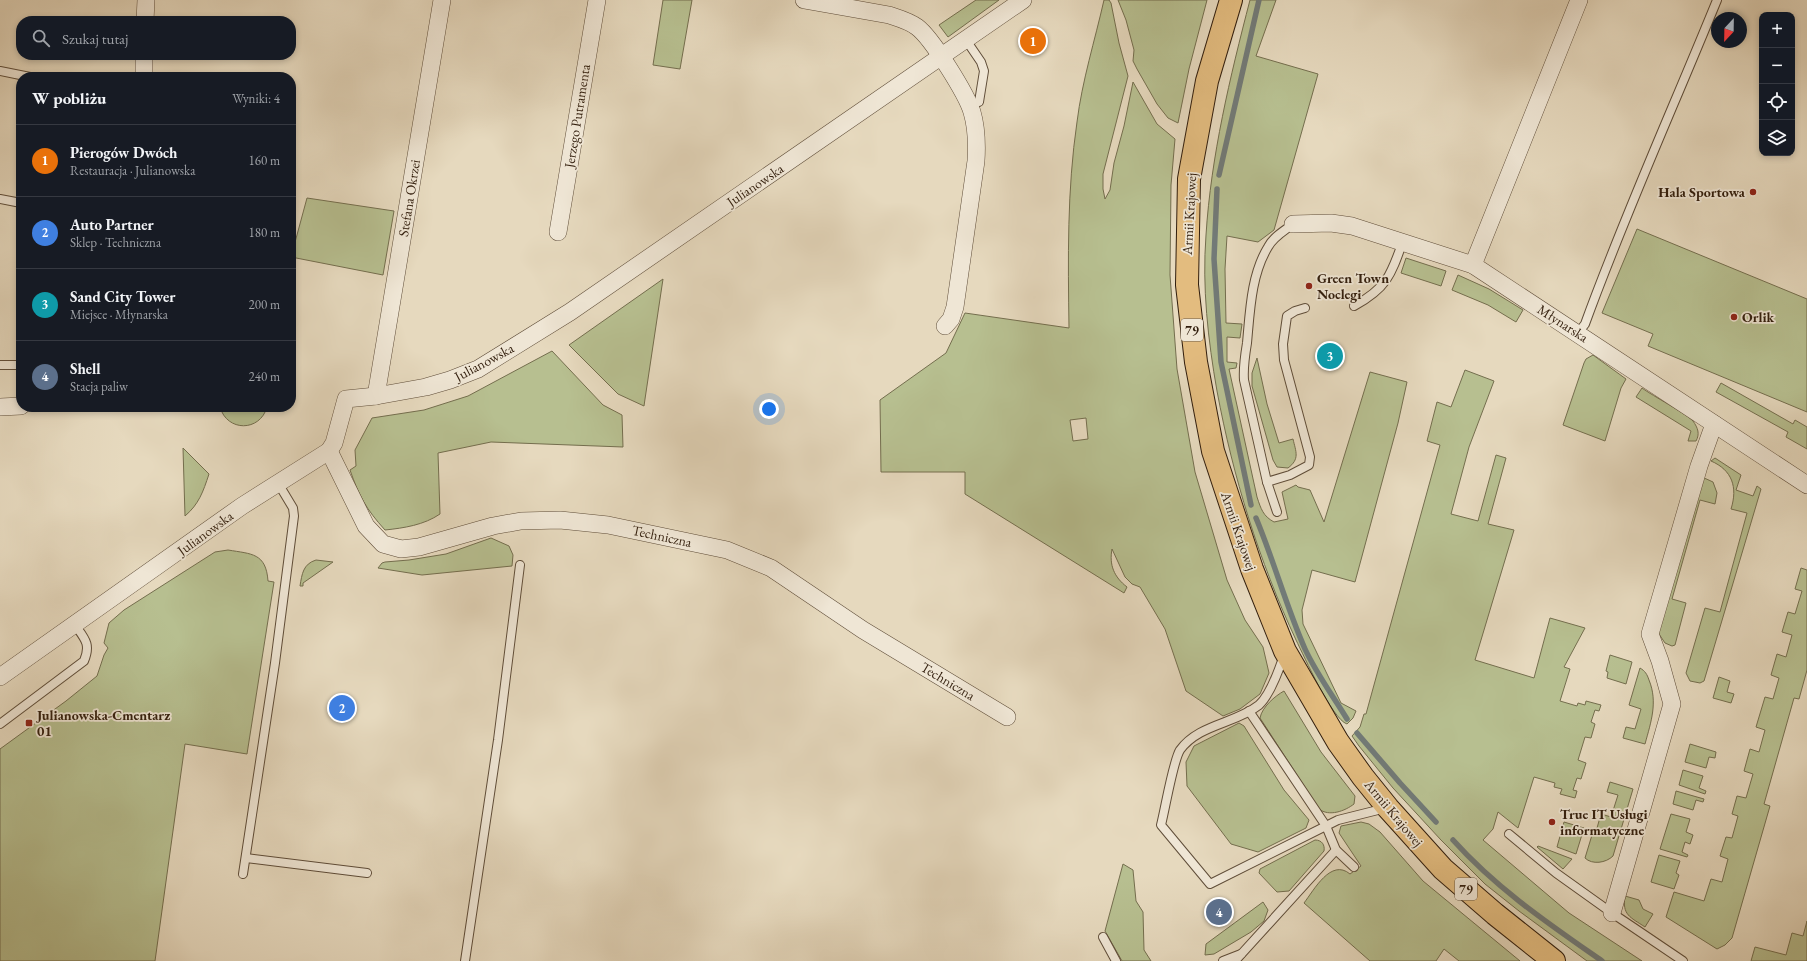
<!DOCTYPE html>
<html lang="pl">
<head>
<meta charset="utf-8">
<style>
	:root { --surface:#171b24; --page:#242831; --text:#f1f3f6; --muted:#9ea1a6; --line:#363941; --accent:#b45309 }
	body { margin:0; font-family:"EB Garamond",serif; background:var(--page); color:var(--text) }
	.controls { position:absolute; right:12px; top:12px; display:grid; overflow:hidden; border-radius:8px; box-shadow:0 2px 6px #0003 }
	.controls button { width:36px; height:36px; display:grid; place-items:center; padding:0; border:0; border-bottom:1px solid var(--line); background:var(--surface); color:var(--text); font:20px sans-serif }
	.compass { position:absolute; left:1711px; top:12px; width:36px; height:36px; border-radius:50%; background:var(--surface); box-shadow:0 2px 6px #0003; rotate:202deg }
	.you { position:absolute; left:769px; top:409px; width:14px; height:14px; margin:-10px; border:3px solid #fff; border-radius:50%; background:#1a73e8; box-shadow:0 0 0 6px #1a73e833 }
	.badge { display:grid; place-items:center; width:26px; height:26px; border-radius:50%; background:var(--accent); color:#fff; font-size:13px; font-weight:700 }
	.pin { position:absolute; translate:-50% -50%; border:2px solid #fff; box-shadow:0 1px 4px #0006 }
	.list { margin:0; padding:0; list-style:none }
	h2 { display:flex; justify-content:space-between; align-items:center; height:52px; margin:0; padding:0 16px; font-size:17px }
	h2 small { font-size:13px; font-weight:400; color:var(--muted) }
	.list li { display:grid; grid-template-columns:26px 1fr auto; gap:12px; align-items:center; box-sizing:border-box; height:72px; padding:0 16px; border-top:1px solid var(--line) }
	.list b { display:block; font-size:15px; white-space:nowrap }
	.list p { margin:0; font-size:13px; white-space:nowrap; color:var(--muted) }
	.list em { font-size:13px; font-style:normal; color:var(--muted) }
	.icon { flex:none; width:22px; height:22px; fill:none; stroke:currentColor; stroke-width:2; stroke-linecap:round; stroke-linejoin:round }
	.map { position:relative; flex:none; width:1807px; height:961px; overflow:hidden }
	.search { position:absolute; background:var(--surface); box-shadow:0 2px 6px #0003; left:16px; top:16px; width:280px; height:44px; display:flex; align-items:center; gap:10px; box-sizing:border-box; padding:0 14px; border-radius:16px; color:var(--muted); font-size:15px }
	.panel { position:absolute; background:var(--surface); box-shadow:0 2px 6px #0003; left:16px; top:72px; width:280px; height:340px; border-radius:16px }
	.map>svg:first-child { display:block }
	.green { fill:#b7bf90; stroke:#746e4e; fill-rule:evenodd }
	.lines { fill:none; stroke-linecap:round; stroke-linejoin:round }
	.stream { stroke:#727a77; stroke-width:5.5 }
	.lane-casing { stroke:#5f4d39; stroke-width:10 }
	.street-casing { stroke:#5f4d39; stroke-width:18 }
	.primary-casing { stroke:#321e0d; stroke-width:24 }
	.lane { stroke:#efe6d5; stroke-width:8 }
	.street { stroke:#efe6d5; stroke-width:17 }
	.primary { stroke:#e3bc7f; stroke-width:22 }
	.poi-dot { fill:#8f2418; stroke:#efe6d5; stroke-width:1.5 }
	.labels { text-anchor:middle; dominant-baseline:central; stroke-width:3.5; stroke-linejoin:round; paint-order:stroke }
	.shield { fill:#efe6d5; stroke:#6b5a49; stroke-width:1 }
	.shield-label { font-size:13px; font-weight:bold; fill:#321e0d }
	.street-label { font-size:14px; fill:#321e0d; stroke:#efe6d5 }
	.poi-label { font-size:14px; font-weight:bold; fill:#321e0d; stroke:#efe6d5; text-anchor:start }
</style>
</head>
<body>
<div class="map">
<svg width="1807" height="961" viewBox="0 0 1807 961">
	<rect width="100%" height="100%" fill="#e6d9be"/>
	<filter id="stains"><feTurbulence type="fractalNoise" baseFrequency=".005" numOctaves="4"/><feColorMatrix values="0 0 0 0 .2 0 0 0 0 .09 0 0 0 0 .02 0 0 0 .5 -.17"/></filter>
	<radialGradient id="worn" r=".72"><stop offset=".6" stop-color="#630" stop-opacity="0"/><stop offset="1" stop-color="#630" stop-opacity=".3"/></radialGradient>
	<g class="green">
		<polygon points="663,0 692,0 680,69 653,65"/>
		<polygon points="976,0 999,0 948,37 939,25"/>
		<path d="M1104,0H1109L1111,3L1119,43L1128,76L1103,174V189L1105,199L1110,190L1114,163L1124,126L1133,82L1157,124L1175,139L1171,185L1170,275L1177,369L1195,472L1227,580L1245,620L1263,647L1269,673L1260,694L1240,709L1223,716L1186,691L1165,629L1140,587L1132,584L1125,577L1112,549C1109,565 1114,577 1127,587L1124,593L965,494V472H881L880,400L946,353L965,313L1069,328C1068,259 1067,190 1077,122C1082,81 1095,40 1104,0ZM1086,418L1088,439L1073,441L1070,420Z"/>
		<polygon points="1118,0 1207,0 1189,69 1178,123 1168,118 1157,104 1137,69 1133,61 1134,50 1126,20"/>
		<path d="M1250,0H1276L1256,56L1318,74L1274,230L1258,242L1227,236L1225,269L1226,323L1242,324L1240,338L1227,337V362L1237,363L1236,368L1229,369L1257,497C1261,509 1263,516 1274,522L1288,519L1282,492L1296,485L1298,487L1310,490L1324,522L1370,372L1407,382L1398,423L1355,582L1312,570L1302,610L1303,624L1341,703L1356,711L1353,718L1347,724C1332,719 1304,656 1296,640C1259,561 1233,477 1217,391C1208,340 1202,287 1206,235C1211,156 1230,77 1250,0Z"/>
		<polygon points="307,198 394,211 383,275 291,257"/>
		<polygon points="1637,229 1807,299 1807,412 1648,346 1653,334 1602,313"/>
		<polygon points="1406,258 1446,271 1441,286 1401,273"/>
		<polygon points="1458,275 1489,289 1523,310 1516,322 1488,305 1452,290"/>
		<polygon points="663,279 645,399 644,406 618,394 569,345"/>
		<path d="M552,351L603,405L622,415L623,447L491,442L438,453L440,514C424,525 404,528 385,530C366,509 359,496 350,470L356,466L355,450L372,418L424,410L468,396Z"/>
		<polygon points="1593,355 1626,379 1621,388 1605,441 1563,425 1584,363 1586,359"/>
		<path d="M1257,358L1267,404L1279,443L1293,439C1296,452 1300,459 1288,468L1277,467L1273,460L1252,386V373Z"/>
		<polygon points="1465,370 1494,381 1469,447 1451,514 1478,521 1496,455 1506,458 1488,524 1514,530 1475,660 1534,678 1550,618 1585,628 1564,667 1570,669 1560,701 1577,706 1578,703 1585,705 1586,701 1601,705 1599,711 1595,710 1591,722 1595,724 1591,738 1585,737 1578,760 1586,763 1581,779 1577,778 1573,790 1577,791 1575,798 1560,794 1562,789 1554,787 1555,783 1534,777 1518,828 1498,812 1493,829 1483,840 1569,913 1642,961 1587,961 1519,911 1485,884 1441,840 1393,788 1359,746 1352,736 1360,727 1364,714 1366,714 1440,445 1427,441 1437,402 1451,407"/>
		<polygon points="1721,383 1793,424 1795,420 1807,427 1807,449 1786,437 1788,432 1716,392"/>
		<path d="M1642,388C1653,396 1685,413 1693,421C1698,428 1700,434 1696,441H1688L1691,431L1636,397Z"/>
		<path d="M220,407H267C260,432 227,432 220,407Z"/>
		<path d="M183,448L209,474C203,492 199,504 185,516Z"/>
		<path d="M1715,458L1741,475L1736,490L1753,496L1757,486L1761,489L1704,681L1700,683L1690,681L1686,673L1705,608L1720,612L1747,513L1731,509C1738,487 1732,470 1711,461Z"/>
		<polygon points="1702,477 1713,482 1717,493 1715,504 1700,500 1672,599 1686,603 1675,645 1672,646 1665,643 1657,631"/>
		<polygon points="491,538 509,546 513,555 512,566 422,575 378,568 382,563 385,562 409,560 446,554"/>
		<path d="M228,550C252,554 266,553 268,581L274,582L247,754L185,744L155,961H0V749L66,701L97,676L104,655L108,648L104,643L109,623L124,610L215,552Z"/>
		<path d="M316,560L333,562L303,583V586H300C302,574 303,564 316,560Z"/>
		<polygon points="1801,568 1807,570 1807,670 1799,699 1794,698 1764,804 1770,806 1732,938 1725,945 1717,949 1666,917 1674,892 1704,901 1711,879 1722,882 1728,859 1720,856 1726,837 1732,838 1738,816 1732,814 1737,796 1746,798 1753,774 1744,771 1750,749 1759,752 1765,730 1756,727 1765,697 1773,699 1779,678 1771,675 1777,654 1786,657 1792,635 1782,632 1788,612 1795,614 1802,591 1795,589"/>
		<polygon points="1610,655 1632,662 1626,684 1607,678 1608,672 1606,671"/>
		<path d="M1640,668C1645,671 1647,674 1649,680C1658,702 1651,722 1645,744L1623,738L1626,727L1635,729L1641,709L1629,705Z"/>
		<polygon points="1719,677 1730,681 1727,692 1734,694 1731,703 1713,698"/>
		<path d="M1284,691L1321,752L1355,796L1354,804C1345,811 1329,817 1319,809L1260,718C1262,707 1275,696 1284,691Z"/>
		<polygon points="1239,723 1244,726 1284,790 1309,820 1306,828 1258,852 1231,844 1187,786 1186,762 1194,746"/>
		<polygon points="1690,744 1716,752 1715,758 1709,757 1706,768 1685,762"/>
		<polygon points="1683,770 1703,776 1699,788 1706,791 1705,794 1679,785"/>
		<path d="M1610,782L1633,789L1613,856C1606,863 1592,865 1585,858L1592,835H1595L1601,814L1611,817L1618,795L1607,792Z"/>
		<polygon points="1676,791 1704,799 1703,802 1696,800 1693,810 1673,804"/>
		<polygon points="1671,814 1690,819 1686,832 1693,835 1690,844 1685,842 1682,852 1688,855 1687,857 1660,849"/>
		<path d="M1361,822L1369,824L1380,832L1423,881L1520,961H1459L1444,949L1436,961H1370L1304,903C1314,890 1331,858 1350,874L1361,866L1339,833L1341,826Z"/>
		<polygon points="1564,822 1584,828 1576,854 1557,847"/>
		<path d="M1315,840C1322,840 1325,845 1324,851L1289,891L1277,892L1259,873L1260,869Z"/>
		<polygon points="1538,846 1572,859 1563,869 1537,847"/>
		<polygon points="1659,855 1680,861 1676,873 1679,875 1674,889 1651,882"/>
		<polygon points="1123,864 1133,870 1136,901 1143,912 1144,950 1151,961 1122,961 1105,931"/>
		<path d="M1625,896L1639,900L1643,909L1653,914L1645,927C1630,917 1622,915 1625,896Z"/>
		<polygon points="1263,902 1268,910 1264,921 1251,932 1214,954 1205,955 1206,944"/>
		<polygon points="1807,921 1807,961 1751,961 1755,947 1786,955 1792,933 1803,936"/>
	</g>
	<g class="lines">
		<g class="stream">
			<polyline points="1219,175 1259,0"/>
			<polyline points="1217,189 1214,259 1221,362 1251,505"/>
			<path d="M1256,518C1274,561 1286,606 1305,649C1316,673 1333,696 1347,719"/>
			<polyline points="1357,733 1400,783 1436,822"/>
			<path d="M1453,840C1497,889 1549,924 1602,961"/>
		</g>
		<defs>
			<g id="lane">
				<polyline points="966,40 981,62 984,71 979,102 969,105"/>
				<polyline points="0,71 30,77"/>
				<polyline points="0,199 21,203"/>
				<path d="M1354,306C1387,288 1391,275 1403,241"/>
				<path d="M1578,333L1585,324C1625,214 1673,108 1717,0"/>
				<polyline points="0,365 21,365"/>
				<polyline points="1267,482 1290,475 1309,465 1310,457 1284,360 1283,344 1287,316 1295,311 1305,308"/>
				<path d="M1277,512L1267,482L1244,380C1243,367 1245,355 1247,343C1250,311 1251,275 1268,247C1273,237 1284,231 1293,224"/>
				<path d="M1284,655C1279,670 1270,695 1259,705C1235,724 1199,724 1180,750C1173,761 1165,810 1161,825L1210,884L1338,820L1386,808"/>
				<polyline points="1249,711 1326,826 1336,850 1354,867"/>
				<path d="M0,724L84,661C91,644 85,639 75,625"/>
				<polyline points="1509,834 1556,873 1612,913 1683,961"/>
				<polyline points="246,858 367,873"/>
				<polyline points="243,874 275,663 294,516 293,508 278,483"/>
				<polyline points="1103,937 1116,961"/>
				<polyline points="465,961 498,740 520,565"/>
				<polyline points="1223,961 1241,954"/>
				<polyline points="1235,961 1336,850"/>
			</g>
			<g id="street">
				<path d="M804,0L889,15C898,18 909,21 917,27C932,38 967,95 972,112C977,129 977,145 976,161L955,307L951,319L945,326"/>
				<polyline points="145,21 146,0"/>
				<polyline points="144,77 144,55"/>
				<polyline points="1293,224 1331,223 1352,226 1473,265 1807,485"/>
				<polyline points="558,232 597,0"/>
				<polyline points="1473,265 1579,0"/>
				<polyline points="376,396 442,0"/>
				<polyline points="0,407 21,406"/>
				<polyline points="329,451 366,526 383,544 401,549 419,547 493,526 521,521 560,520 608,525 727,550 771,568 863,630 1007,717"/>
				<polyline points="0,677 242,506 329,451 334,443 346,399 376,396 426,387 450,380 478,369 570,312 1023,0"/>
				<polyline points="1612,913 1672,704 1660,661 1650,634 1699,466 1714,424"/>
			</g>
			<polyline id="primary" points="1231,0 1207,81 1189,179 1187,285 1196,362 1213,451 1252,569 1285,651 1338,742 1363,777 1388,808 1443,869 1495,914 1554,961"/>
		</defs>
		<use href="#lane" class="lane-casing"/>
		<use href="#street" class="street-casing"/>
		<use href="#primary" class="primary-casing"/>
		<use href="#lane" class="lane"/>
		<use href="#street" class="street"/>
		<use href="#primary" class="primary"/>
	</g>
	<g class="poi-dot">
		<circle cx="1753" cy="192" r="4"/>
		<circle cx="1309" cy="286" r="4"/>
		<circle cx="1734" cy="317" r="4"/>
		<rect x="25" y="719" width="8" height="8" rx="2"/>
		<circle cx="1552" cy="822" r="4"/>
	</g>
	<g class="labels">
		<g class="shield">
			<rect x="1181" y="319" width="22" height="22" rx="3"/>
			<rect x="1455" y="878" width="22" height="22" rx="3"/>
		</g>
		<g class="shield-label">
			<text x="1192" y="330">79</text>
			<text x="1466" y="889">79</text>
		</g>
		<g class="street-label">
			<text transform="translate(577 116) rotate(-81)">Jerzego Putramenta</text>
			<text transform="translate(755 185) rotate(-34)">Julianowska</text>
			<text transform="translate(409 198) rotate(-81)">Stefana Okrzei</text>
			<text transform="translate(1189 214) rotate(-87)">Armii Krajowej</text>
			<text transform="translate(1563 323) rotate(33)">Młynarska</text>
			<text transform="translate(484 362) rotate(-28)">Julianowska</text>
			<text transform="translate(1239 531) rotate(71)">Armii Krajowej</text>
			<text transform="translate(205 533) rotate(-36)">Julianowska</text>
			<text transform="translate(662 536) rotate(12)">Techniczna</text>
			<text transform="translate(948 681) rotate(31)">Techniczna</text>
			<text transform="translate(1394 813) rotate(50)">Armii Krajowej</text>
		</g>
		<g class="poi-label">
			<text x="1745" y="192" text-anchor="end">Hala Sportowa</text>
			<text x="1317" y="278">Green Town<tspan x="1317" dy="16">Noclegi</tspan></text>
			<text x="1742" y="317">Orlik</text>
			<text x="37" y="715">Julianowska-Cmentarz<tspan x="37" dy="16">01</tspan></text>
			<text x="1560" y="814">True IT Usługi<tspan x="1560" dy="16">informatyczne</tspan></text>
		</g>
	</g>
	<rect width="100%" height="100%" filter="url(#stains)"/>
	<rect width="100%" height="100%" fill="url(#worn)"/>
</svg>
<div class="controls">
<button>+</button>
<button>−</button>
<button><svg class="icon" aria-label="locate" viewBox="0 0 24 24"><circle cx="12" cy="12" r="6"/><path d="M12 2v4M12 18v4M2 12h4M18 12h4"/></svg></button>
<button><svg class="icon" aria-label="layers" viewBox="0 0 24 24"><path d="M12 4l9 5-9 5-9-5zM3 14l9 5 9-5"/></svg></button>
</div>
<svg class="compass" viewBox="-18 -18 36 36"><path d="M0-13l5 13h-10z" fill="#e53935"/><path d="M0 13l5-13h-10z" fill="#9ea1a6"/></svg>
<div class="you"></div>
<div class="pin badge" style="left:1033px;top:41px;background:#e8710a">1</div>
<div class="pin badge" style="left:342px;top:708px;background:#3f7fe0">2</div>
<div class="pin badge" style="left:1330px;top:356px;background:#0f9aa8">3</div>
<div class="pin badge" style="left:1219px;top:912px;background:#5c6f8a">4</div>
<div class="search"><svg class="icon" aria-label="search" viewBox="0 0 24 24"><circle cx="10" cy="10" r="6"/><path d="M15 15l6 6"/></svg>Szukaj tutaj</div>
<section class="panel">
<h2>W pobliżu<small>Wyniki: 4</small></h2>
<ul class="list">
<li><span class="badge" style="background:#e8710a">1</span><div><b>Pierogów Dwóch</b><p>Restauracja · Julianowska</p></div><em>160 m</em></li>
<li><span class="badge" style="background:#3f7fe0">2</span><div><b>Auto Partner</b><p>Sklep · Techniczna</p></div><em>180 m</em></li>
<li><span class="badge" style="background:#0f9aa8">3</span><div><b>Sand City Tower</b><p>Miejsce · Młynarska</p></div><em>200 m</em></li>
<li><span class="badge" style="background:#5c6f8a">4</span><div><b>Shell</b><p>Stacja paliw</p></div><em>240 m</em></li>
</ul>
</section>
</div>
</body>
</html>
